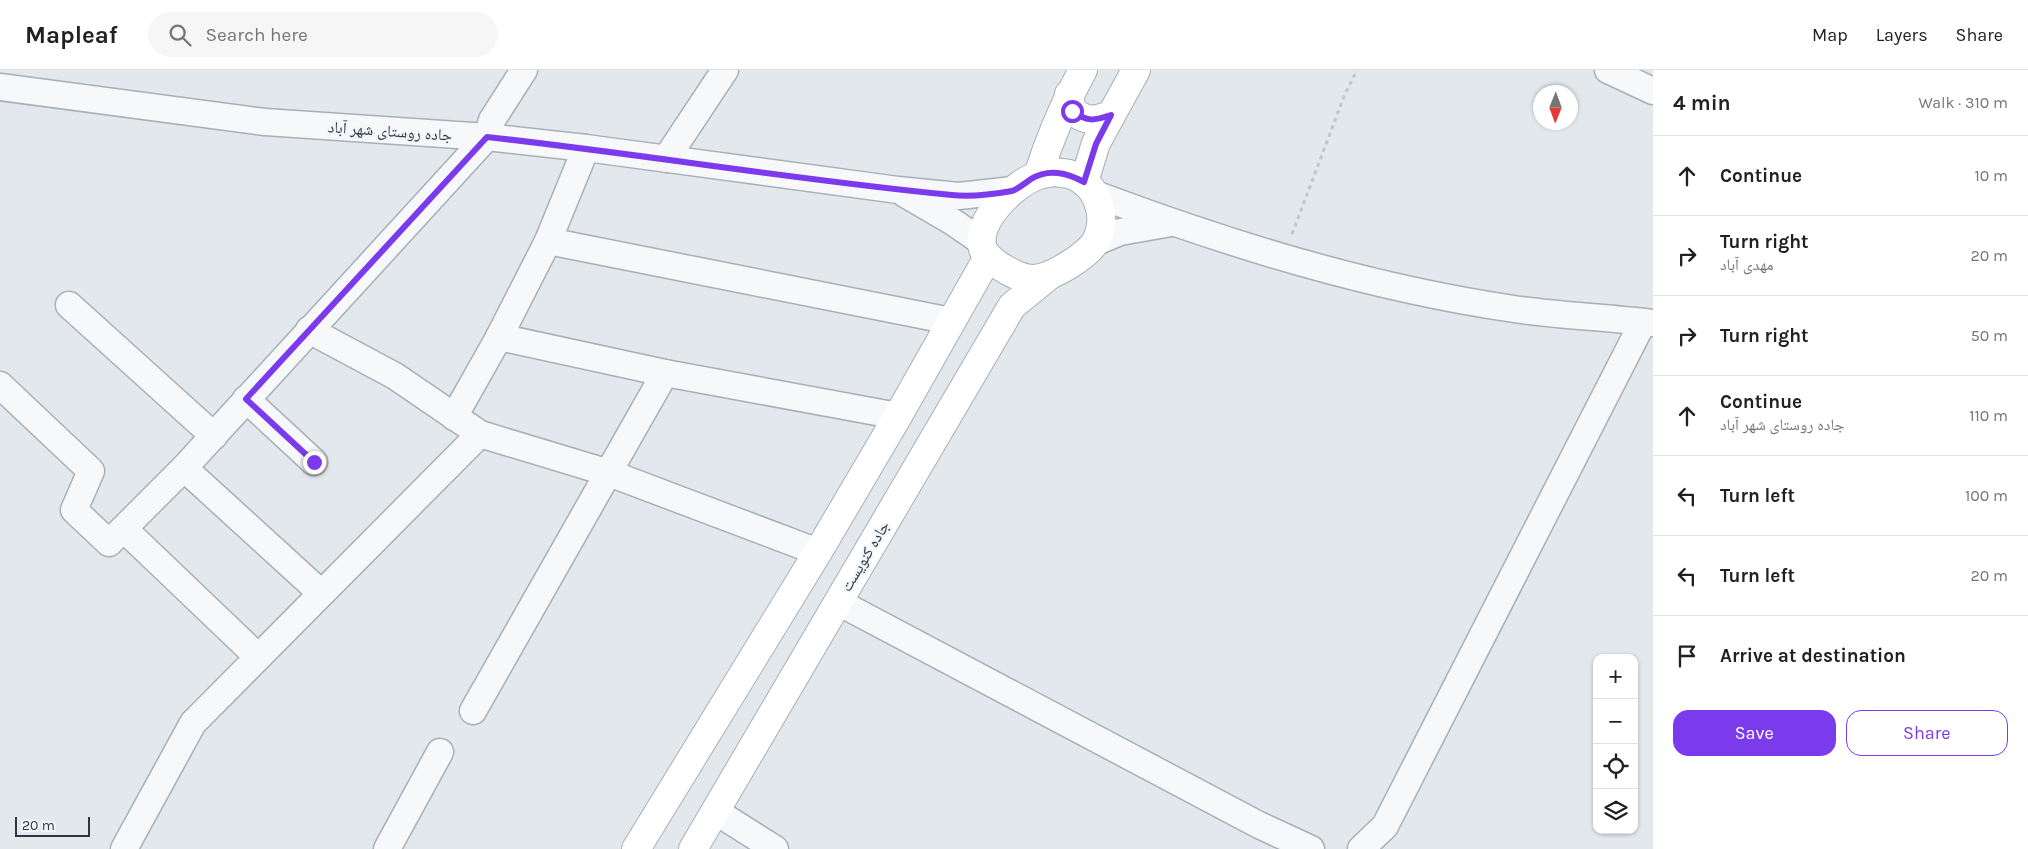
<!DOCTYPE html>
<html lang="en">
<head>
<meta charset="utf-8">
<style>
	:root { --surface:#fff; --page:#f6f6f6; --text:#202124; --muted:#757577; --line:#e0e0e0; --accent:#7c3aed }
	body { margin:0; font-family:Karla,"Noto Naskh Arabic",sans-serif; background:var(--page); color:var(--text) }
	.controls { position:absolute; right:15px; bottom:15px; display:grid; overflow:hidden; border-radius:10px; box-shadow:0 1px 4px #0004 }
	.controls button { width:45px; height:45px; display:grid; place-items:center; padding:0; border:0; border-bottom:1px solid var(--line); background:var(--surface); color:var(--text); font:25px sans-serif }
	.compass { position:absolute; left:1533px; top:15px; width:45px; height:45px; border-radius:50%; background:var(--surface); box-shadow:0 1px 4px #0004; rotate:181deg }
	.scale { position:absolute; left:15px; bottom:12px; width:75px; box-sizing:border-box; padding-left:5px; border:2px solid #293746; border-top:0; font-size:14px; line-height:18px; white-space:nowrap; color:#293746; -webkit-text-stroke:4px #f3f6f9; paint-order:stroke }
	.stop { position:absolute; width:15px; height:15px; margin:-11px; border:4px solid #7c3aed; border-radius:50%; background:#fff }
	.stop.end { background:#7c3aed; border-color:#fff; box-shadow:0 1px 5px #0008 }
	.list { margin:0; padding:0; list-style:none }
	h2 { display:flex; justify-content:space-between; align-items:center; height:65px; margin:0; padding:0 20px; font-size:21px }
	h2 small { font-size:16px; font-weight:400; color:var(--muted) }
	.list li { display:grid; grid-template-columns:32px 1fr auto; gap:15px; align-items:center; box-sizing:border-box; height:80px; padding:0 20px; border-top:1px solid var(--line) }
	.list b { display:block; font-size:19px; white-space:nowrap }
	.list p { margin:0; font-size:16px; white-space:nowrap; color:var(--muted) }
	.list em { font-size:16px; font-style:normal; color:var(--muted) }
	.actions { display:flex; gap:10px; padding:15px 20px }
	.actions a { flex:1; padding:11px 0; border:1px solid var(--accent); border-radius:15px; text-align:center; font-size:18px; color:var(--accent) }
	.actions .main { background:var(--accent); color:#fff }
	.icon { flex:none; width:28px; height:28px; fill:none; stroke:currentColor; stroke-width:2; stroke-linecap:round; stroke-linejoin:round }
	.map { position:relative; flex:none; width:1653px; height:779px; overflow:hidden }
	header { display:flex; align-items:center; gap:30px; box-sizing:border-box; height:70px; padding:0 25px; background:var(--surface); border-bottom:1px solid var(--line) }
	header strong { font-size:24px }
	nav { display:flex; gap:28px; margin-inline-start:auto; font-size:18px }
	.search { width:350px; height:45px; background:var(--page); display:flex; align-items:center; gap:12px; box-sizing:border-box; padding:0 18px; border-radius:28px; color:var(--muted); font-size:19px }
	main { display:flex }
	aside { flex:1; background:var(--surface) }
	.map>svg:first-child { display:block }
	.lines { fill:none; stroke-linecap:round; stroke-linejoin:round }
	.street-casing { stroke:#a7afb7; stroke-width:29 }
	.secondary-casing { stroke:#a7afb7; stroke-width:30 }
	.path { stroke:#c1c6cb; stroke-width:3; stroke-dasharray:4 4; stroke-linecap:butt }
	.street { stroke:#f6f8fa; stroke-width:26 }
	.secondary { stroke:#fff; stroke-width:28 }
	.route { stroke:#7c3aed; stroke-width:6 }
	.labels { text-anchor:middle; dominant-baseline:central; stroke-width:4.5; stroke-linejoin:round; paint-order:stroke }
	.street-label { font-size:16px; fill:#293746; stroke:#f3f6f9 }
</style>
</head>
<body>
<header>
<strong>Mapleaf</strong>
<div class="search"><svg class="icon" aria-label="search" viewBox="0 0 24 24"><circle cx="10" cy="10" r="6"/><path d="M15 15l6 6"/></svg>Search here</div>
<nav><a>Map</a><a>Layers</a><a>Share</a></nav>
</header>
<main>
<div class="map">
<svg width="1653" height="779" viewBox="0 0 1653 779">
	<rect width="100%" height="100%" fill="#e3e8ec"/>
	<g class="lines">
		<defs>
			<g id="street">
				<polyline points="1608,0 1653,21"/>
				<polyline points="0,17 265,52 487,67 586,78 898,120 959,126 1013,120"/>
				<polyline points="666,89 725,0"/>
				<polyline points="905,124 953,152 982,172"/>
				<path d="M1095,124C1231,175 1371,218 1514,239C1560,246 1607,247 1653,253"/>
				<polyline points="548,171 951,251"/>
				<polyline points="1096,172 1120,162 1171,153"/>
				<polyline points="69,235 214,366"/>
				<polyline points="309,260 395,306 480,364 609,403 818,482"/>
				<polyline points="499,267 665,303 898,346"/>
				<polyline points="0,315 91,401 74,440 109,473 184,398 487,67 492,50 524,0"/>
				<polyline points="246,329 314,392"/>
				<polyline points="454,347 499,267 548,171 586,78"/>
				<polyline points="184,398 321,523"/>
				<polyline points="124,459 258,587"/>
				<polyline points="838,532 1259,755 1311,779"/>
				<polyline points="473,641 665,303"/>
				<polyline points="715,741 775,779"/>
				<polyline points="124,779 193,653 480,364"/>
				<polyline points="387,779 440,682"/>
				<polyline points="1361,779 1385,756 1643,252"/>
			</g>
			<g id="secondary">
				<path d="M1069,24L1072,41C1088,52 1093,51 1111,45"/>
				<path d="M1054,102C1059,103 1064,103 1069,104C1097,112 1108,145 1097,169C1090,185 1051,208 1034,209C1027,209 1018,206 1012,203C1002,198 988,190 983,179C973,152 1016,112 1039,105C1044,103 1049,103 1054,102Z"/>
				<path d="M1038,105C1050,68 1064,34 1083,0"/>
				<polyline points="1084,112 1096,73 1136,0"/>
				<polyline points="636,779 818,482 898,346 988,187"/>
				<polyline points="693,779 1012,236 1050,205"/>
			</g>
		</defs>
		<use href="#street" class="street-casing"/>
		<use href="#secondary" class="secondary-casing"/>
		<polyline class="path" points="1292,164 1345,24 1357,0"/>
		<use href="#street" class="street"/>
		<use href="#secondary" class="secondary"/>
	</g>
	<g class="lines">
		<path class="route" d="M314,392L246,329L487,67C642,84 796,110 952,125C968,127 995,124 1012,121C1018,119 1025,113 1031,109C1049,98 1067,103 1084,112L1096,74L1111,45C1093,51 1088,52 1072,41"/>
	</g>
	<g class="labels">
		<g class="street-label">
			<text transform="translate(390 61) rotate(4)">جاده روستای شهر آباد</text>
			<text transform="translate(865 486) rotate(-59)">جاده کنویست</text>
		</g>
	</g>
</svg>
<div class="controls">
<button>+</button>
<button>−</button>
<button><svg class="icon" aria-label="locate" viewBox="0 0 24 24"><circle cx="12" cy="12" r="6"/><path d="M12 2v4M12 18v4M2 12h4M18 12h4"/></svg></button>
<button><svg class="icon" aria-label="layers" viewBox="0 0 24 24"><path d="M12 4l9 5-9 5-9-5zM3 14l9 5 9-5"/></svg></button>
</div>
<svg class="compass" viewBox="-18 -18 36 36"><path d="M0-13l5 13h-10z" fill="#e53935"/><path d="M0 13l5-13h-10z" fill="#757577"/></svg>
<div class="scale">20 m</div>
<div class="stop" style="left:1072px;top:41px"></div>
<div class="stop end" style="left:314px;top:392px"></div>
</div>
<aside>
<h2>4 min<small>Walk · 310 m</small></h2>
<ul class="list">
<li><svg class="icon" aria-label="ahead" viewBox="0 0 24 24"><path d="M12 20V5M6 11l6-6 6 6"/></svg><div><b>Continue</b></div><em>10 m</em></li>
<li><svg class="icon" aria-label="right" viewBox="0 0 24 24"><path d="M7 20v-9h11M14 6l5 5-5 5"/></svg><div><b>Turn right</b><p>مهدی آباد</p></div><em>20 m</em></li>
<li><svg class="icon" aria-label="right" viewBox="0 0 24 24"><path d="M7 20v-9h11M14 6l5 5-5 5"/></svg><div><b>Turn right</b></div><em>50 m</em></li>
<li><svg class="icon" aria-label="ahead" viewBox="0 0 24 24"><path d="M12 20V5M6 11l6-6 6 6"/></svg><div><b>Continue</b><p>جاده روستای شهر آباد</p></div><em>110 m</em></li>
<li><svg class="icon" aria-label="left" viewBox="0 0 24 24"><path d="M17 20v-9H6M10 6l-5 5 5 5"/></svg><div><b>Turn left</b></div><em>100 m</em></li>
<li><svg class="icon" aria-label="left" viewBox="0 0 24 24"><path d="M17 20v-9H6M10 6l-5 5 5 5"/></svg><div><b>Turn left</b></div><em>20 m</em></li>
<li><svg class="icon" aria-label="arrive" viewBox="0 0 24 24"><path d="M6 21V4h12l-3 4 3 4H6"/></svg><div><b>Arrive at destination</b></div></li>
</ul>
<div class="actions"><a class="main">Save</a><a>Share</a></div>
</aside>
</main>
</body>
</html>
